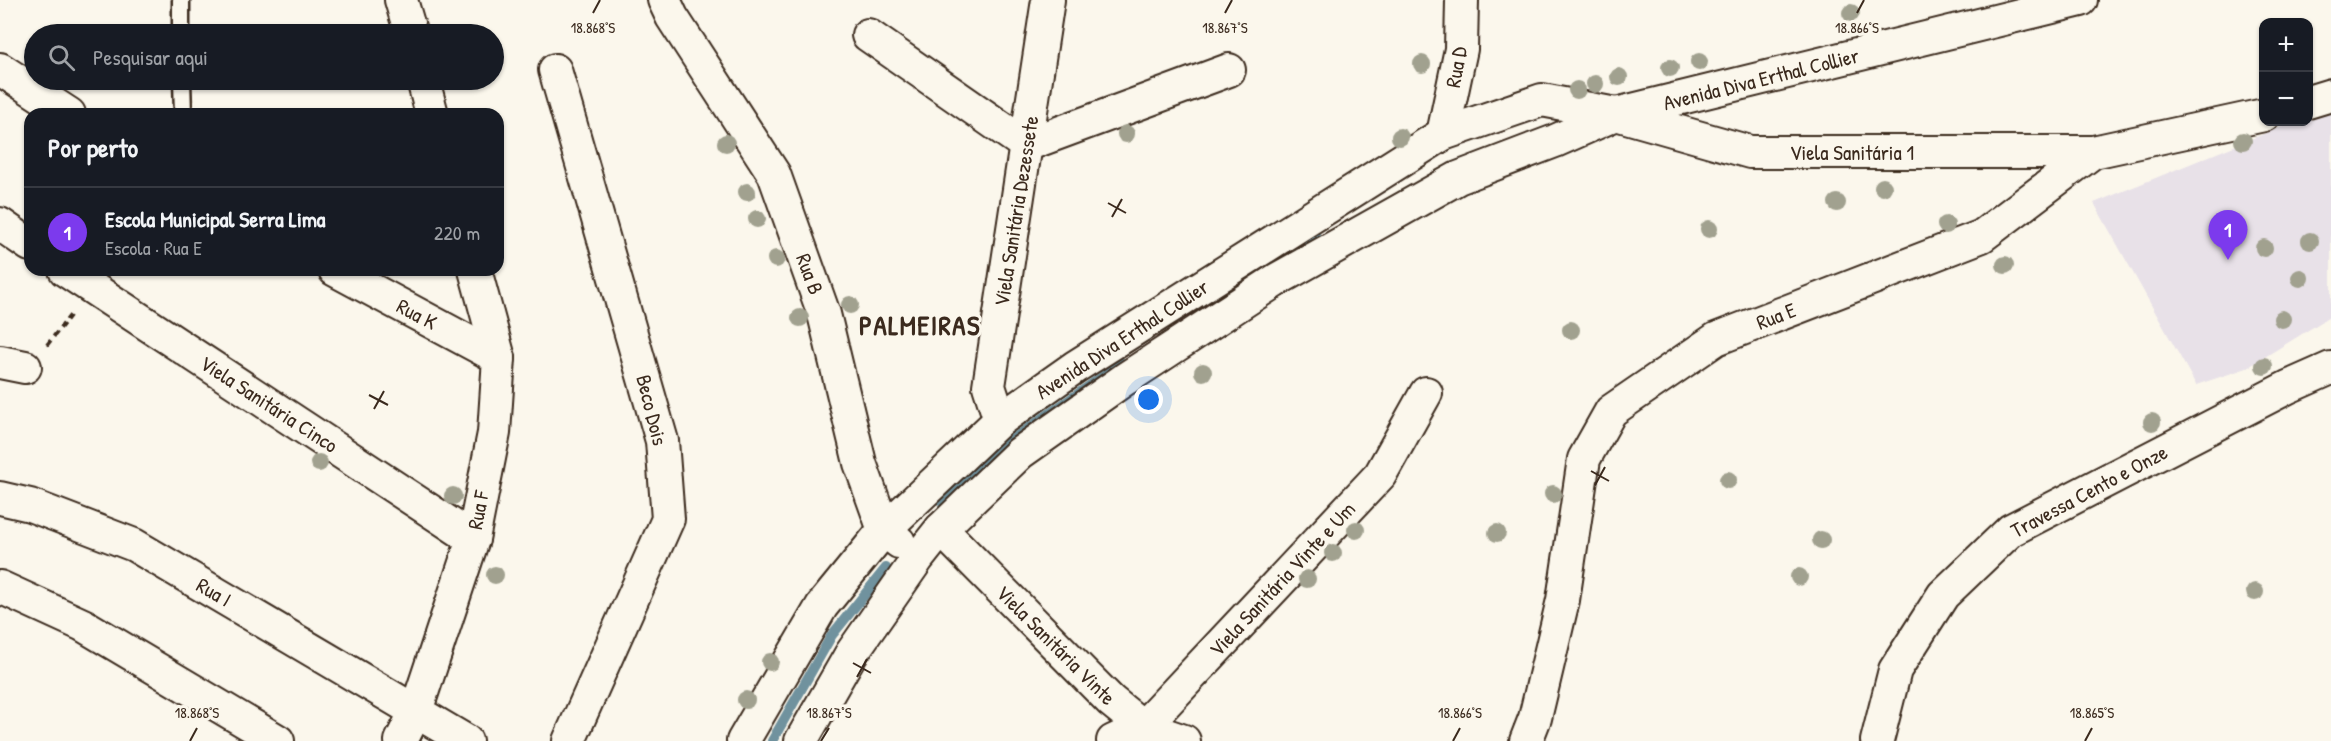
<!DOCTYPE html>
<html lang="pt">
<head>
<meta charset="utf-8">
<style>
	:root { --surface:#171b24; --page:#20242c; --text:#f1f3f6; --muted:#9ea1a6; --line:#363941; --accent:#7c3aed }
	body { margin:0; font-family:"Patrick Hand",sans-serif; background:var(--page); color:var(--text) }
	.controls { position:absolute; right:18px; top:18px; display:grid; overflow:hidden; border-radius:12px; box-shadow:0 2px 4px #0004 }
	.controls button { width:54px; height:54px; display:grid; place-items:center; padding:0; border:0; border-bottom:2px solid var(--line); background:var(--surface); color:var(--text); font:30px sans-serif }
	.you { position:absolute; left:1149px; top:400px; width:21px; height:21px; margin:-15px; border:4px solid #fff; border-radius:50%; background:#1a73e8; box-shadow:0 0 0 9px #1a73e833 }
	.badge { display:grid; place-items:center; width:39px; height:39px; border-radius:50%; background:var(--accent); color:#fff; font-size:20px; font-weight:700 }
	.pin { position:absolute; translate:-50% -50px; filter:drop-shadow(0 2px 3px #0008) }
	.pin::after { content:''; position:absolute; top:32px; width:21px; height:18px; background:inherit; clip-path:polygon(0 0,100% 0,50% 100%) }
	.list { margin:0; padding:0; list-style:none }
	h2 { display:flex; justify-content:space-between; align-items:center; height:78px; margin:0; padding:0 24px; font-size:26px }
	h2 small { font-size:20px; font-weight:400; color:var(--muted) }
	.list li { display:grid; grid-template-columns:39px 1fr auto; gap:18px; align-items:center; box-sizing:border-box; height:90px; padding:0 24px; border-top:2px solid var(--line) }
	.list b { display:block; font-size:22px; white-space:nowrap }
	.list p { margin:0; font-size:20px; white-space:nowrap; color:var(--muted) }
	.list em { font-size:20px; font-style:normal; color:var(--muted) }
	.icon { flex:none; width:33px; height:33px; fill:none; stroke:currentColor; stroke-width:2; stroke-linecap:round; stroke-linejoin:round }
	.map { position:relative; flex:none; width:2331px; height:741px; overflow:hidden }
	.search { position:absolute; background:var(--surface); box-shadow:0 2px 4px #0004; left:24px; top:24px; width:480px; height:66px; display:flex; align-items:center; gap:15px; box-sizing:border-box; padding:0 21px; border-radius:33px; color:var(--muted); font-size:22px }
	.panel { position:absolute; background:var(--surface); box-shadow:0 2px 4px #0004; left:24px; top:108px; width:480px; height:168px; border-radius:18px }
	.map>svg:first-child { display:block }
	.built { fill:#e8e1e8 }
	.lines { fill:none; stroke-linecap:round; stroke-linejoin:round }
	.stream { stroke:#6f929e; stroke-width:10 }
	.lane-casing { stroke:#3b2a1e; stroke-width:21 }
	.street-casing { stroke:#3b2a1e; stroke-width:36 }
	.path { stroke:#3b2a1e; stroke-width:4; stroke-dasharray:6 4.5; stroke-linecap:butt }
	.lane { stroke:#fbf7ec; stroke-width:16 }
	.street { stroke:#fbf7ec; stroke-width:32 }
	.tree { fill:#a1a18f }
	.ticks { fill:none; stroke:#3b2a1e; stroke-width:2 }
	.labels { text-anchor:middle; dominant-baseline:central; stroke-width:6; stroke-linejoin:round; paint-order:stroke }
	.street-label { font-size:21px; fill:#3b2a1e; stroke:#fbf7ec }
	.district-label { font-size:27px; font-weight:bold; letter-spacing:1.5px; fill:#3b2a1e; stroke:#fbf7ec }
	.ticks-label { font-size:15px; text-anchor:middle; fill:#3b2a1e; stroke:#fbf7ec; stroke-width:6; stroke-linejoin:round; paint-order:stroke }
</style>
</head>
<body>
<div class="map">
<svg width="2331" height="741" viewBox="0 0 2331 741">
	<rect width="100%" height="100%" fill="#fbf7ec"/>
	<filter id="ink" filterUnits="userSpaceOnUse"><feTurbulence type="fractalNoise" baseFrequency=".0167" numOctaves="2"/><feDisplacementMap in="SourceGraphic" scale="12" xChannelSelector="R" yChannelSelector="G"/><feConvolveMatrix kernelMatrix="1 2 1 2 8 2 1 2 1" color-interpolation-filters="sRGB"/></filter>
	<g filter="url(#ink)">
		<polygon class="built" points="2331,106 2331,316 2247,368 2196,385 2094,203 2293,122 2308,122 2309,115"/>
		<g class="lines">
			<g class="stream">
				<polyline points="1271,266 1316,237"/>
				<polyline points="941,501 993,453 1122,363"/>
				<polyline points="772,741 832,635 886,568"/>
			</g>
			<defs>
				<g id="lane">
					<polyline points="181,0 181,34"/>
					<polyline points="182,80 183,114"/>
				</g>
				<g id="street">
					<polyline points="401,0 411,34"/>
					<polyline points="664,0 672,17 774,174 824,314 860,463 884,530 899,542"/>
					<polyline points="868,35 1026,145 1229,70"/>
					<polyline points="0,69 69,114"/>
					<polyline points="555,70 662,441 668,519 569,741"/>
					<polyline points="423,80 432,114"/>
					<polyline points="2308,102 2331,95"/>
					<polyline points="1443,134 1461,49 1462,0"/>
					<polyline points="0,224 30,245"/>
					<polyline points="65,270 473,539"/>
					<polyline points="335,270 499,358"/>
					<polyline points="0,362 25,367"/>
					<polyline points="1000,420 989,386 1048,0"/>
					<polyline points="0,498 30,505 134,545 466,741"/>
					<polyline points="941,529 1111,701 1143,727 1184,741"/>
					<polyline points="0,587 83,625 278,741"/>
					<polyline points="401,741 416,711 473,539 494,433 499,358 475,270"/>
					<polyline points="743,741 822,606 884,530 1000,420 1075,367 1443,134 1542,100 1616,114 1750,152 2093,152"/>
					<polyline points="801,741 851,654 918,558 941,529 1020,453 1125,379 1278,279 1458,178 1555,141 1616,114 2081,0"/>
					<polyline points="1113,741 1143,727 1380,475 1426,393"/>
					<polyline points="1526,741 1535,718 1563,600 1584,459 1611,411 1716,339 1982,236 2093,152 2264,115"/>
					<polyline points="1877,741 1895,670 1943,595 2011,530 2288,387 2331,368"/>
				</g>
			</defs>
			<use href="#lane" class="lane-casing"/>
			<use href="#street" class="street-casing"/>
			<polyline class="path" points="47,345 72,313"/>
			<use href="#lane" class="lane"/>
			<use href="#street" class="street"/>
		</g>
		<g class="tree">
			<circle cx="1851" cy="13" r="9"/>
			<circle cx="1699" cy="62" r="9"/>
			<circle cx="1422" cy="64" r="9"/>
			<circle cx="1670" cy="68" r="9"/>
			<circle cx="1619" cy="77" r="9"/>
			<circle cx="1595" cy="84" r="9"/>
			<circle cx="1577" cy="90" r="9"/>
			<circle cx="1126" cy="134" r="9"/>
			<circle cx="1400" cy="137" r="9"/>
			<circle cx="2243" cy="141" r="9"/>
			<circle cx="726" cy="143" r="9"/>
			<circle cx="1883" cy="187" r="9"/>
			<circle cx="747" cy="192" r="9"/>
			<circle cx="1837" cy="203" r="9"/>
			<circle cx="757" cy="219" r="9"/>
			<circle cx="1946" cy="225" r="9"/>
			<circle cx="1709" cy="229" r="9"/>
			<circle cx="2310" cy="241" r="9"/>
			<circle cx="2264" cy="248" r="9"/>
			<circle cx="776" cy="259" r="9"/>
			<circle cx="2005" cy="265" r="9"/>
			<circle cx="2300" cy="278" r="9"/>
			<circle cx="850" cy="305" r="9"/>
			<circle cx="800" cy="318" r="9"/>
			<circle cx="2282" cy="319" r="9"/>
			<circle cx="1571" cy="330" r="9"/>
			<circle cx="2264" cy="366" r="9"/>
			<circle cx="1203" cy="372" r="9"/>
			<circle cx="2152" cy="422" r="9"/>
			<circle cx="319" cy="463" r="9"/>
			<circle cx="1728" cy="480" r="9"/>
			<circle cx="1553" cy="494" r="9"/>
			<circle cx="453" cy="496" r="9"/>
			<circle cx="1356" cy="530" r="9"/>
			<circle cx="1497" cy="533" r="9"/>
			<circle cx="1821" cy="540" r="9"/>
			<circle cx="1333" cy="553" r="9"/>
			<circle cx="495" cy="575" r="9"/>
			<circle cx="1799" cy="577" r="9"/>
			<circle cx="1307" cy="579" r="9"/>
			<circle cx="2255" cy="592" r="9"/>
			<circle cx="770" cy="662" r="9"/>
			<circle cx="746" cy="700" r="9"/>
		</g>
	</g>
	<path class="ticks" d="M593,13L600,0M1225,13L1232,0M1857,13L1864,0M1108,203L1126,213M1112,217L1122,199M369,395L388,405M374,409L384,391M1591,471L1609,481M1595,485L1605,467M853,663L871,673M857,677L867,659M190,741L197,728M821,741L829,728M1453,741L1460,728M2085,741L2092,728"/>
	<g class="labels">
		<g class="street-label">
			<text transform="translate(1456 67) rotate(-80)">Rua D</text>
			<text transform="translate(1761 79) rotate(-14)">Avenida Diva Erthal Collier</text>
			<text x="1852" y="152">Viela Sanitária 1</text>
			<text transform="translate(1016 211) rotate(-81)">Viela Sanitária Dezessete</text>
			<text transform="translate(810 274) rotate(70)">Rua B</text>
			<text transform="translate(417 314) rotate(28)">Rua K</text>
			<text transform="translate(1776 316) rotate(-21)">Rua E</text>
			<text transform="translate(1122 339) rotate(-33)">Avenida Diva Erthal Collier</text>
			<text transform="translate(269 404) rotate(33)">Viela Sanitária Cinco</text>
			<text transform="translate(652 410) rotate(76)">Beco Dois</text>
			<text transform="translate(2089 491) rotate(-28)">Travessa Cento e Onze</text>
			<text transform="translate(478 510) rotate(-79)">Rua F</text>
			<text transform="translate(1282 579) rotate(-47)">Viela Sanitária Vinte e Um</text>
			<text transform="translate(214 592) rotate(30)">Rua I</text>
			<text transform="translate(1056 645) rotate(45)">Viela Sanitária Vinte</text>
		</g>
		<g class="district-label">
			<text x="920" y="325">PALMEIRAS</text>
		</g>
	</g>
	<g class="ticks-label">
		<text x="593" y="33">18.868°S</text>
		<text x="1225" y="33">18.867°S</text>
		<text x="1857" y="33">18.866°S</text>
		<text x="197" y="718">18.868°S</text>
		<text x="829" y="718">18.867°S</text>
		<text x="1460" y="718">18.866°S</text>
		<text x="2092" y="718">18.865°S</text>
	</g>
</svg>
<div class="controls">
<button>+</button>
<button>−</button>
</div>
<div class="you"></div>
<div class="pin badge" style="left:2228px;top:260px">1</div>
<div class="search"><svg class="icon" aria-label="search" viewBox="0 0 24 24"><circle cx="10" cy="10" r="6"/><path d="M15 15l6 6"/></svg>Pesquisar aqui</div>
<section class="panel">
<h2>Por perto<small></small></h2>
<ul class="list">
<li><span class="badge">1</span><div><b>Escola Municipal Serra Lima</b><p>Escola · Rua E</p></div><em>220 m</em></li>
</ul>
</section>
</div>
</body>
</html>
